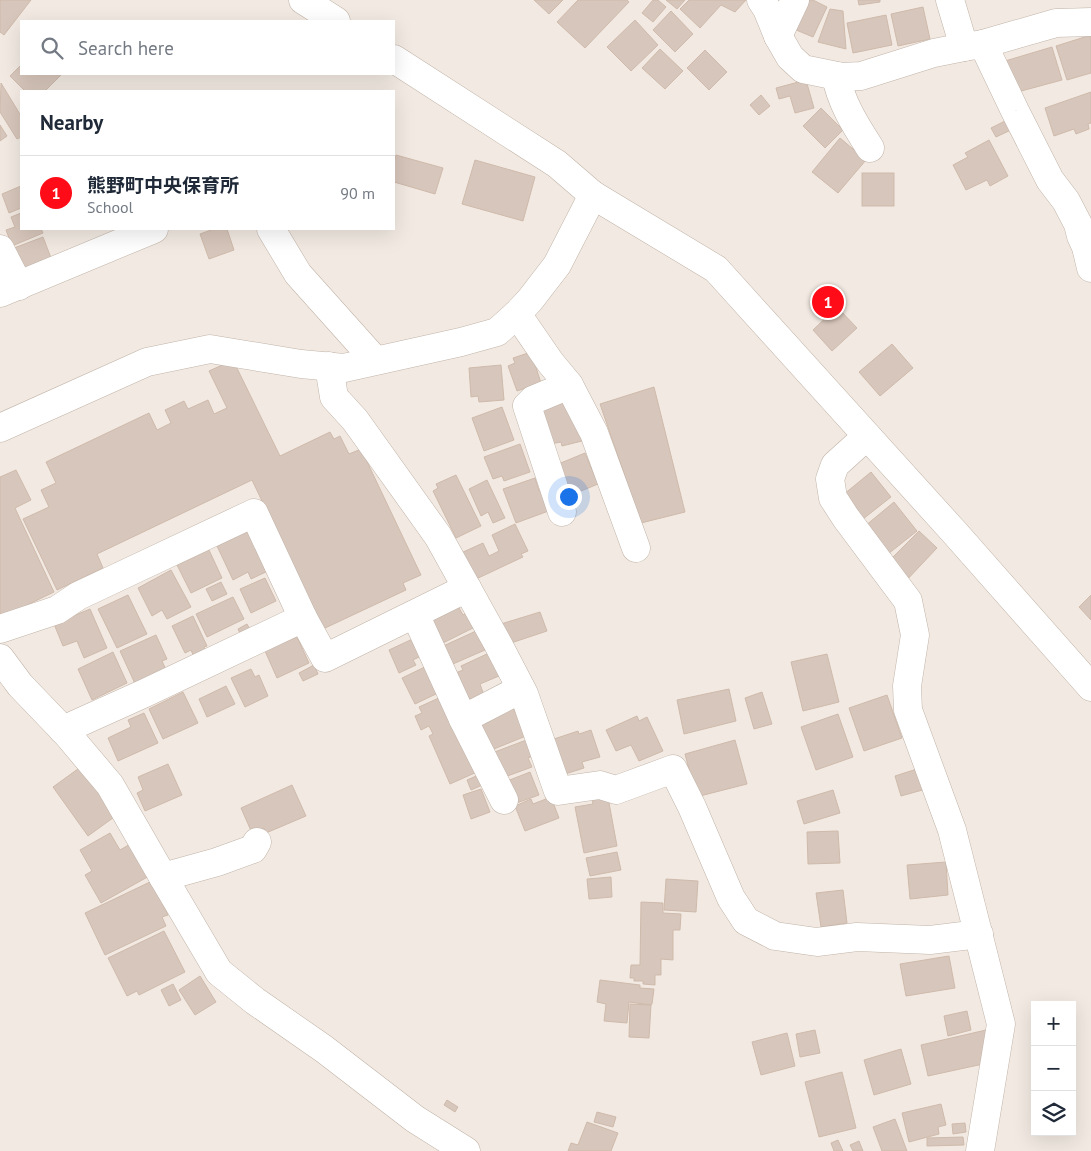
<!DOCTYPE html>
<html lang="en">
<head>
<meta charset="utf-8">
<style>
	:root { --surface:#fff; --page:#f6f6f7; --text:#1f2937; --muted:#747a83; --line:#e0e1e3; --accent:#ff0c18 }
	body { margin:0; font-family:"PT Sans","Noto Sans JP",sans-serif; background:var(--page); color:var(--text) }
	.controls { position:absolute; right:15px; bottom:15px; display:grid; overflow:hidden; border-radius:0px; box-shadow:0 5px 20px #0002 }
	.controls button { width:45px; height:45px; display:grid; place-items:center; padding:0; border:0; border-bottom:1px solid var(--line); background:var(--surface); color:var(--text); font:25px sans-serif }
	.you { position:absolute; left:568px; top:496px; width:18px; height:18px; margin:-12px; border:4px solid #fff; border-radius:50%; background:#1a73e8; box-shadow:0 0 0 8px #1a73e833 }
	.badge { display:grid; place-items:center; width:32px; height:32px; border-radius:50%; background:var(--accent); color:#fff; font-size:16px; font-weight:700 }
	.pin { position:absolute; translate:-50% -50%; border:2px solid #fff; box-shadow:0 1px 5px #0006 }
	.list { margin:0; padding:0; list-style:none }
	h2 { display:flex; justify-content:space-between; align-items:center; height:65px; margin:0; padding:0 20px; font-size:21px }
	h2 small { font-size:16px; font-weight:400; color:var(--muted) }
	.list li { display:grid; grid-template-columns:32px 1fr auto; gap:15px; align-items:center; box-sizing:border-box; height:75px; padding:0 20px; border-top:1px solid var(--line) }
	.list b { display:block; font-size:19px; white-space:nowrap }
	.list p { margin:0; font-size:16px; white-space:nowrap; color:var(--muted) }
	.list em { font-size:16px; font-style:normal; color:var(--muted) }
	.icon { flex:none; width:28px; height:28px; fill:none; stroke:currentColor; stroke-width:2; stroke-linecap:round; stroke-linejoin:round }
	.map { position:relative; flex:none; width:1091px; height:1151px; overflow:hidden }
	.search { position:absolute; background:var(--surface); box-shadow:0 5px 20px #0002; left:20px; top:20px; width:375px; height:55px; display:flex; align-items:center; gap:12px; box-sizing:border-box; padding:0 18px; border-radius:0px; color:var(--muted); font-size:19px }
	.panel { position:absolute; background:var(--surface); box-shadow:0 5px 20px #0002; left:20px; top:90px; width:375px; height:140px; border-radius:0px }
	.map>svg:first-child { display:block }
	.building { fill:#d7c6bb; stroke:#cfbaab }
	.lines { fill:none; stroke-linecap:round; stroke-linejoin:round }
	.minor-casing { stroke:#c1b3a8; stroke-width:29 }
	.minor { stroke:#fff; stroke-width:28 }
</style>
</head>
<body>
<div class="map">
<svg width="1091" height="1151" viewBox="0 0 1091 1151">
	<rect width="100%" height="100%" fill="#f2eae2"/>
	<g class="building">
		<polygon points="0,0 31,0 4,35 0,32"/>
		<polygon points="534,0 563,0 549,14"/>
		<polygon points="578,0 627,0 629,2 585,48 557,22"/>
		<polygon points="653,0 658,0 666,7 653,22 642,13"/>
		<polygon points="666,0 685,0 677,9"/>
		<polygon points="689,0 746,0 735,12 721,5 700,28 680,9"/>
		<polygon points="802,0 813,0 827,7 813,37 789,27"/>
		<polygon points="858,0 880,0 880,2 859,5"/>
		<polygon points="923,7 930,39 898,46 891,14"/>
		<polygon points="830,9 843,11 846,49 818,42"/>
		<polygon points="671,11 693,34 675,52 653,30"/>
		<polygon points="886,15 892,45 853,53 847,23"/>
		<polygon points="635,20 658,45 631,71 607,47"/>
		<polygon points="1091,35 1091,73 1067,80 1056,46"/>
		<polygon points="1052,47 1062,80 1014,93 1005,61"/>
		<polygon points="660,49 683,71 665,89 642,68"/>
		<polygon points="705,50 727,72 709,90 687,68"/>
		<polygon points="21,65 21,74 62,74 45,91 25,91 10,76"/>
		<polygon points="806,80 814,108 795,113 790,96 779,99 776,88"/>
		<polygon points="1,83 21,116 21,137 17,139 0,112"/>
		<polygon points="1091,92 1091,123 1088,124 1089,129 1076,134 1074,129 1054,136 1045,108"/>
		<polygon points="761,95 770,106 759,115 750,105"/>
		<polygon points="821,108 843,130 825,148 803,126"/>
		<polygon points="1009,119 1013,129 996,137 991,128"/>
		<polygon points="0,125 7,136 0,141"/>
		<polygon points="840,138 866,160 838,193 812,172"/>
		<polygon points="989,140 1008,176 990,186 987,180 966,190 953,165 968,157 965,153"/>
		<polygon points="396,155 443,168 435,194 394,182 394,163"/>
		<polygon points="475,160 535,177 523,221 462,204"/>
		<rect x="862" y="173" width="32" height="33"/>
		<polygon points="21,186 21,208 9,213 2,194"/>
		<polygon points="21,213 21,229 41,229 43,233 12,246 6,230 15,227 11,217"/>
		<polygon points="211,229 227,229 234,250 209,259 200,234 211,230"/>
		<polygon points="43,237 53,263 24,274 14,248"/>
		<polygon points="837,307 857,328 832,351 813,330"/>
		<polygon points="892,344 913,368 880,396 859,372"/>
		<polygon points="531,352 541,383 517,391 508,366 515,363 513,358"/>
		<polygon points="233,360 280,456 330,432 334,439 340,436 349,454 361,449 421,575 403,583 406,590 323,629 252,480 97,554 103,568 57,590 23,519 49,507 41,490 56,483 46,462 149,413 157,430 171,423 165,410 184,401 188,409 208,400 214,414 227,408 209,371"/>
		<polygon points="501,365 504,400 479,402 478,396 471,397 469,368"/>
		<polygon points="654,387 685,512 641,523 600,404"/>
		<polygon points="570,400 582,441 562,446 561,442 550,444 540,408"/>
		<polygon points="502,407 514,440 484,451 472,418"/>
		<polygon points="520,444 530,472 504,481 502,476 493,479 484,457"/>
		<polygon points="585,453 598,484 569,496 556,465"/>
		<polygon points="16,470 31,500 15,508 54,592 0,618 0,477"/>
		<polygon points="871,472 891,497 863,519 843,495"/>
		<polygon points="456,475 481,526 456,538 433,491 438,488 436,484"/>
		<polygon points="535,478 539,491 546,488 554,509 516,523 503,489"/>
		<polygon points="487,480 505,518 493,523 488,512 481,516 469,489"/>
		<polygon points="894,502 917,531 888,554 865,526"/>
		<polygon points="515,524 528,551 521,554 523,557 474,580 461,553 483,543 489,556 499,551 492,535"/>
		<polygon points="249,531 268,571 251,579 248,572 233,580 217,546"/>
		<polygon points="919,531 937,548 903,584 889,561"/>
		<polygon points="209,550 222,578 191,593 177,565"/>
		<polygon points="171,570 191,607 167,619 162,610 152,616 138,588"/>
		<polygon points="265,578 276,601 251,613 240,589"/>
		<polygon points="221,582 227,594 212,601 206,589"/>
		<polygon points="128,595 147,634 117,648 98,609"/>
		<polygon points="1091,595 1091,620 1079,607"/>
		<polygon points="233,597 244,619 207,637 196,614"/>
		<polygon points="458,606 463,615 468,612 475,627 439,645 427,621"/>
		<polygon points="90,609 107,648 84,658 77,641 63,646 54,624"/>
		<polygon points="540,612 547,631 508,644 501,624"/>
		<polygon points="193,616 207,646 204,647 206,652 194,657 191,650 185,653 172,626"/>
		<polygon points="247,624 254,637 244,642 238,629"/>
		<polygon points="476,631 485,650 446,667 441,647"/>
		<polygon points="156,635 167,659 162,661 168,674 137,688 120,651"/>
		<polygon points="419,636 427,653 413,660 416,665 399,673 389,650"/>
		<polygon points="297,637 309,663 277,678 265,651"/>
		<polygon points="113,652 127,683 92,700 78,669"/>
		<polygon points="489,653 499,676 480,684 485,698 467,706 453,674 463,670 461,666"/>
		<polygon points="827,654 839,702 803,711 791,662"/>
		<polygon points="431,664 441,685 434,688 436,694 415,704 402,678"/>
		<polygon points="314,665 318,674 303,681 299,673"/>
		<polygon points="251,669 255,677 259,675 268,696 245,707 231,678"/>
		<polygon points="226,686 235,704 207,717 199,699"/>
		<polygon points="729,689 736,721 684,734 677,700"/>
		<polygon points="183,692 198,723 163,739 149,709"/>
		<polygon points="762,692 772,724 754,729 745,698"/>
		<polygon points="887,695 902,738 864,751 849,708"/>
		<polygon points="441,697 477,772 450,784 429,736 433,734 429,726 421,730 415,716 422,713 419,707"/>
		<polygon points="512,705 526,736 489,751 478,726 489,722 487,716"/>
		<polygon points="144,713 158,743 118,761 108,738 131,727 128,720"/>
		<polygon points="838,714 853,757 816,770 801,727"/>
		<polygon points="637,716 639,721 647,717 663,751 639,761 631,745 616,751 606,730"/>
		<polygon points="591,730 600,757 582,762 584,768 562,775 551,740 578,731 579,734"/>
		<polygon points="529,739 535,755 528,758 532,767 502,778 492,753"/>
		<polygon points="735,740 747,784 696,797 685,754"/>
		<polygon points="168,764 182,795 145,811 137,793 143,790 138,777"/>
		<polygon points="82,766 117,815 88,836 53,787"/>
		<polygon points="920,768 926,789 901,796 895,776"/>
		<polygon points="530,772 539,795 511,805 502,783"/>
		<polygon points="483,773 487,783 471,790 467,780"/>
		<polygon points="292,785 306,816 266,833 264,828 252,833 241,808"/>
		<polygon points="481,789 490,812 471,819 463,795"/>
		<polygon points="833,790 840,813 804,824 797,801"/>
		<polygon points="607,792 617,846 584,853 575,807 593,804 591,795"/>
		<polygon points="551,797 559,818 525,831 515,806 531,799 533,804"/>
		<polygon points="838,831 840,863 808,864 807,832"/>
		<polygon points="110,833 120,850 132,843 151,875 101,903 85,875 92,871 80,850"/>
		<polygon points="617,852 621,870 590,876 586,858"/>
		<polygon points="946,862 948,895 910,899 907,865"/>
		<polygon points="611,877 612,897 589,899 587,879"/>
		<polygon points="666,879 698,881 696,912 664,910"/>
		<polygon points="152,881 168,915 162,917 166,926 105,955 85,913"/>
		<polygon points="843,890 847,923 821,927 816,893"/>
		<polygon points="641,902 663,903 663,913 681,914 680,930 673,930 673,960 661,959 661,975 655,975 655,985 643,984 643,981 634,981 634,978 630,978 631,965 640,965"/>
		<polygon points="164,931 185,972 139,995 137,991 127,996 108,958"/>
		<polygon points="949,956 955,988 906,996 900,964"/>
		<polygon points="200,976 216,1002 195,1015 179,990"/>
		<polygon points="600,980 640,985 640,988 654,989 652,1004 651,1005 629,1002 627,1023 604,1021 606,1004 597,1002"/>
		<polygon points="173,984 181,1000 169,1006 161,990"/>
		<polygon points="630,1004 651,1005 649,1038 629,1037"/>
		<polygon points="967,1011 971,1030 948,1036 944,1016"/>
		<polygon points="815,1030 820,1053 800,1057 796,1034"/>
		<polygon points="986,1030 983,1064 928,1076 921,1045"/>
		<polygon points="787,1033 795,1066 761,1075 752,1042"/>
		<polygon points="901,1049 911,1084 874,1095 864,1060"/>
		<polygon points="842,1072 856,1128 819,1137 805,1082"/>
		<polygon points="447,1100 458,1107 455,1112 444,1105"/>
		<polygon points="941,1104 946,1125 938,1127 939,1134 909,1142 902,1113"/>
		<polygon points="597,1112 616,1117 613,1127 594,1122"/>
		<polygon points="895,1119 907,1151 882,1151 873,1127"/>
		<polygon points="587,1122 618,1133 611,1151 568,1151 571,1143 578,1145"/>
		<polygon points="965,1123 966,1132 953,1134 952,1124"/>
		<polygon points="963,1137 964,1145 927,1146 927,1138"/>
		<polygon points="838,1140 843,1151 834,1151 831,1143"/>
		<polygon points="859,1141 863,1151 853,1151 850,1145"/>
	</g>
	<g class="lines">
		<defs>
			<g id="minor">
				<polyline points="303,0 336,21"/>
				<polyline points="761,0 767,9 778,36 790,57 803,69 842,77 861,76 934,53 964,47 983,44 1056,23 1091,22"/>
				<polyline points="950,0 964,47"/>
				<polyline points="778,36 795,0"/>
				<polyline points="983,44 1015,111 1050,180 1066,201 1078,224 1081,236 1086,247 1091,268"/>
				<polyline points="394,59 557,164 593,195 716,269 955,533 1091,687"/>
				<path d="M836,76C841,103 856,126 870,148"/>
				<polyline points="271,229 298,274 375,360"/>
				<polyline points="0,249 19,286"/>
				<polyline points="0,293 154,229"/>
				<polyline points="517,314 550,362 569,385 594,433 636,548"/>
				<polyline points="329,366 334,397 355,420 438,536 498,644 524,694 558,791 600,785 616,790 673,769 692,807 731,898 746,921 775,936 817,942 857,937 930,940 979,934"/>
				<polyline points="0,428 147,362 210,349 301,364 344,368 461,342 497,332 517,314 530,300 557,265 593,195"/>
				<polyline points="867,436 835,465 830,479 833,498 846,518 908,601 915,635 907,686 908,710 952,830 1001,1024 980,1151"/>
				<polyline points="562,512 527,406 533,400 569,385"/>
				<polyline points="420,625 463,719 521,689"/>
				<polyline points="0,629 57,610 78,596 254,513 303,618 325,658 467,588"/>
				<polyline points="0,658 20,685 67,734 110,785 163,877 219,972 255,1001 324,1049 415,1119 466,1151"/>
				<polyline points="463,719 504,800"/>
				<polyline points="63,730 145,693 303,618"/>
				<polyline points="163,877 217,862 253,849 257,842"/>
			</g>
		</defs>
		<use href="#minor" class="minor-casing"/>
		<use href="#minor" class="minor"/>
	</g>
</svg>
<div class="controls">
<button>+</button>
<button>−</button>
<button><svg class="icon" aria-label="layers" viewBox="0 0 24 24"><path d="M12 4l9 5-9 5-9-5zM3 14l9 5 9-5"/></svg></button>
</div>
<div class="you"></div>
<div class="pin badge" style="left:828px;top:302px">1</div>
<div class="search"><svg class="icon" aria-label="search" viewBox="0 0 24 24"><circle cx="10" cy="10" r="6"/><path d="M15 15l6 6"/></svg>Search here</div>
<section class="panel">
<h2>Nearby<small></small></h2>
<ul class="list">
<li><span class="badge">1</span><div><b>熊野町中央保育所</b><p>School</p></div><em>90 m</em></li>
</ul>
</section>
</div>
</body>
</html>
